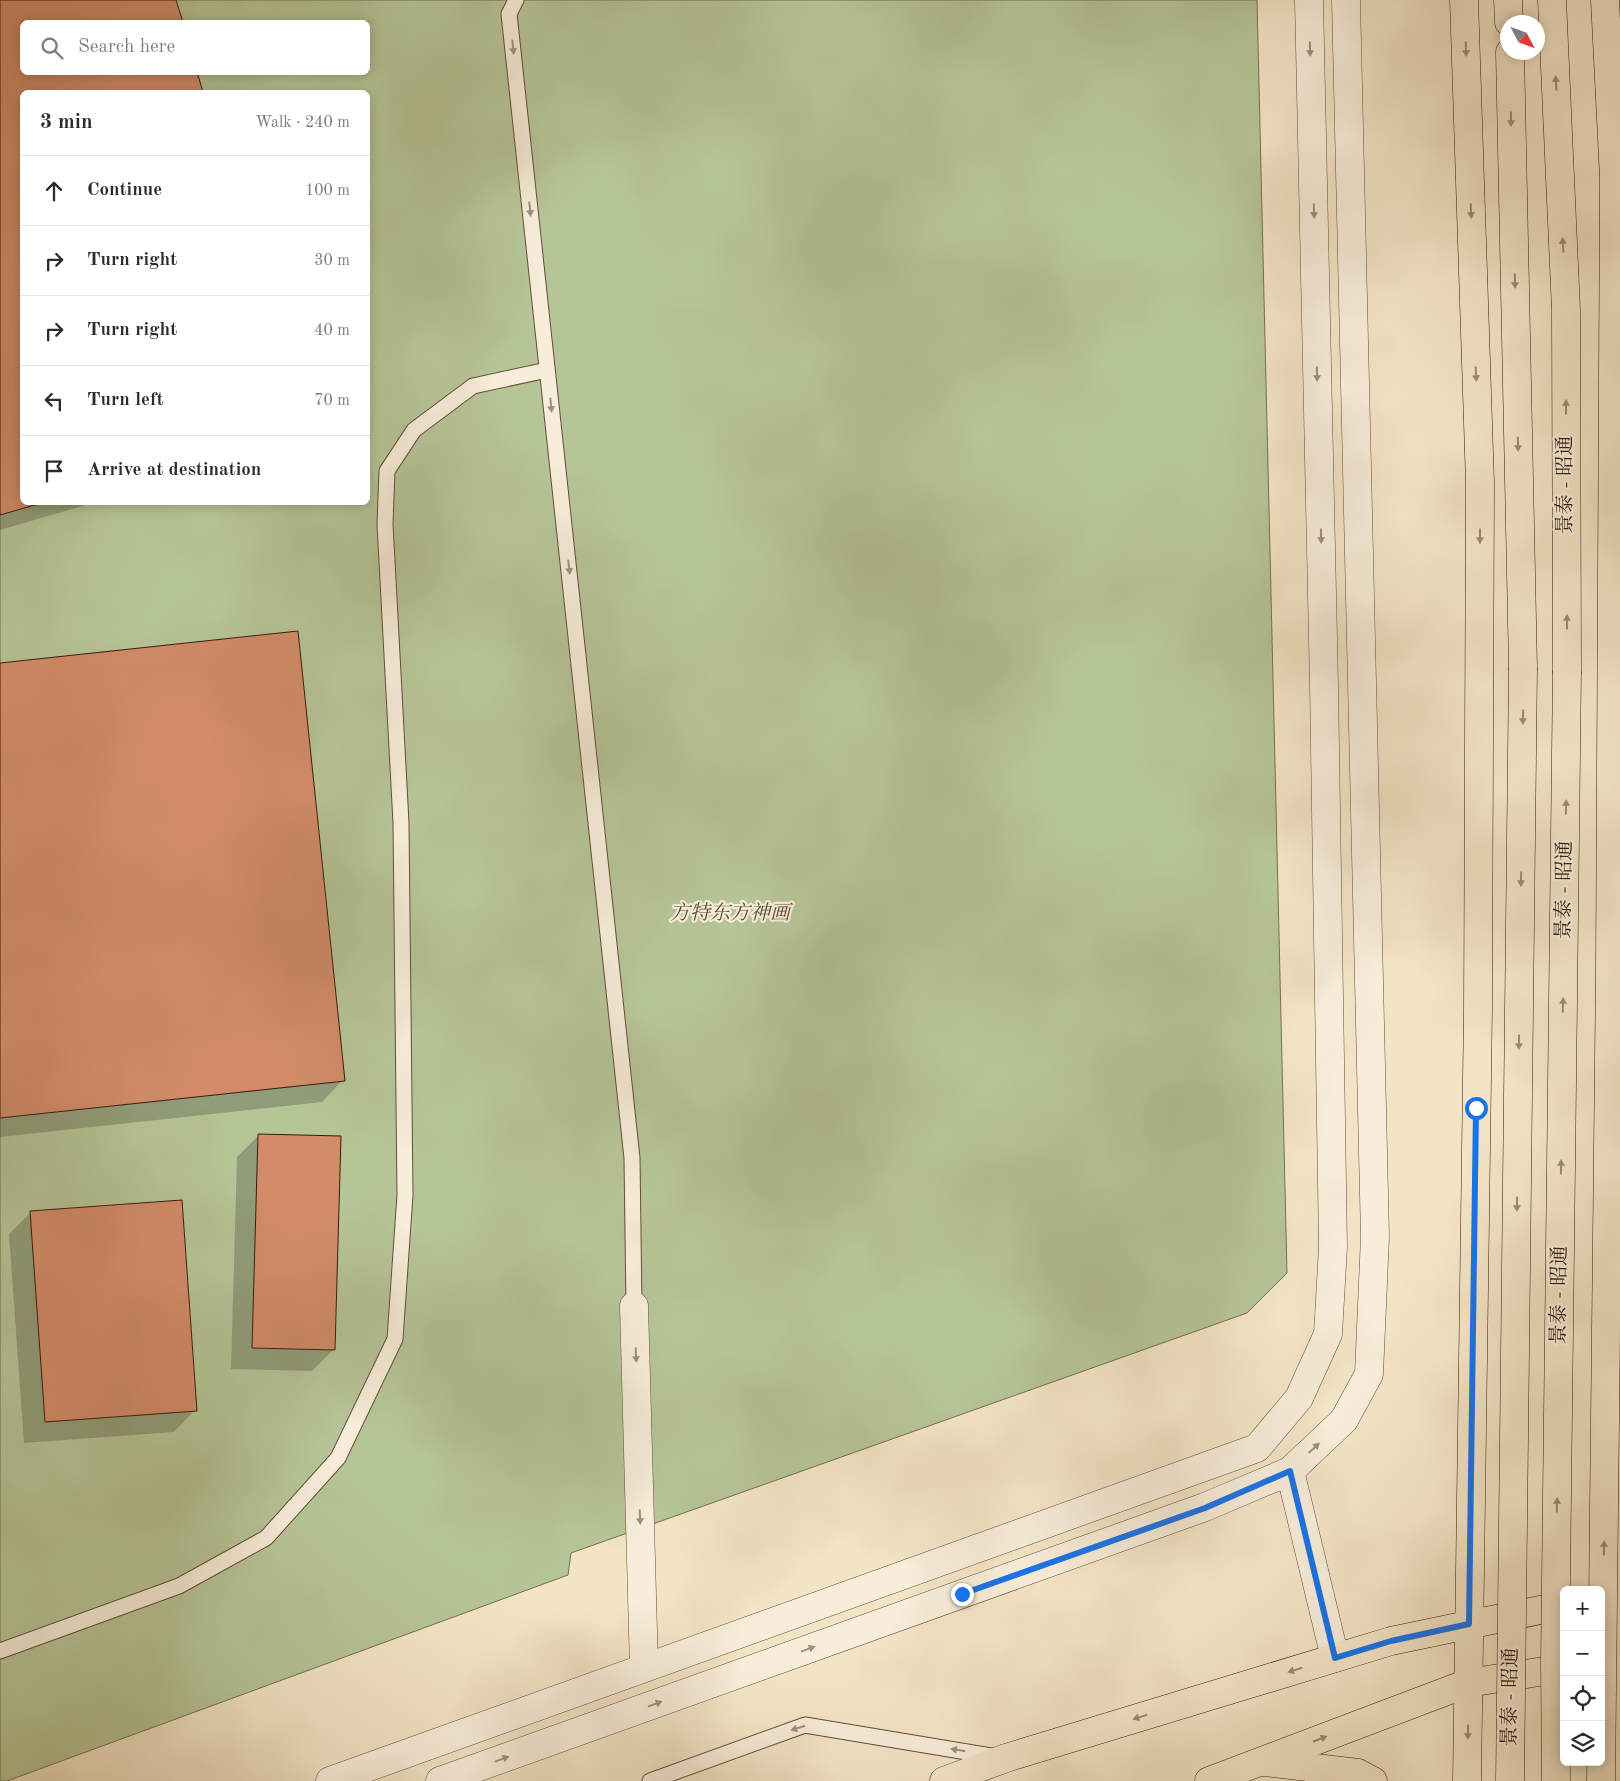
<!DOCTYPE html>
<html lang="en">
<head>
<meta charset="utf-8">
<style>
	:root { --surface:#fff; --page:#f7f7f7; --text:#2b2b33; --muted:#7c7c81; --line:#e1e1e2 }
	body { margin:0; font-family:"Old Standard TT","Noto Serif SC",serif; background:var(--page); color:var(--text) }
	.controls { position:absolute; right:15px; bottom:15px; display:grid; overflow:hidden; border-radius:8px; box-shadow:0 2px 12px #0003 }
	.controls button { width:45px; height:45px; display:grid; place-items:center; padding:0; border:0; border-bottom:1px solid var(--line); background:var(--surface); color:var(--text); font:25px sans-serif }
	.compass { position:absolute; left:1500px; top:15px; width:45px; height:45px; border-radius:50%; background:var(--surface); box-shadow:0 2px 12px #0003; rotate:131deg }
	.stop { position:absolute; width:15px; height:15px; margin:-11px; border:4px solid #1a73e8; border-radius:50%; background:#fff }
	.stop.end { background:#1a73e8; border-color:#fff; box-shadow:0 1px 5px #0008 }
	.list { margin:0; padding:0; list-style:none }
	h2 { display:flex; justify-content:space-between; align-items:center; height:65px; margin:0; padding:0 20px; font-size:21px }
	h2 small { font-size:16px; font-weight:400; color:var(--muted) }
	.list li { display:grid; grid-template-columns:32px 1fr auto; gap:15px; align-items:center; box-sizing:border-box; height:70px; padding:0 20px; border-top:1px solid var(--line) }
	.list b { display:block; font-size:19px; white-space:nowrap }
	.list em { font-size:16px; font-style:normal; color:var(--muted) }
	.icon { flex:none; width:28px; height:28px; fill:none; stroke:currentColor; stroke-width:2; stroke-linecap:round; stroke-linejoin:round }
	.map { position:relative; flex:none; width:1620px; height:1781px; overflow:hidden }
	.search { position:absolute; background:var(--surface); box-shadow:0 2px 12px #0003; left:20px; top:20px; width:350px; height:55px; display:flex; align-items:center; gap:12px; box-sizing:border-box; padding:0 18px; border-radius:8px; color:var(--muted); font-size:19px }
	.panel { position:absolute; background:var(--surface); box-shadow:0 2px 12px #0003; left:20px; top:90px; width:350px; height:415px; border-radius:8px }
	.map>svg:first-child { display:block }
	.green { fill:#b6c598; stroke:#767051; fill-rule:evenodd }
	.shadow { fill:#0003 }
	.building { fill:#d38c6a; stroke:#371b0a }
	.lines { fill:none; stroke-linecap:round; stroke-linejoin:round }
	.service-casing { stroke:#664d39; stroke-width:17 }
	.tertiary-casing { stroke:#664d39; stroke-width:29 }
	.primary-casing { stroke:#371b0a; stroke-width:29 }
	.trunk-casing { stroke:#371b0a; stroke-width:29 }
	.service { stroke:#f7edda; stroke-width:15 }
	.tertiary { stroke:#f7edda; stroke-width:28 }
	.primary { stroke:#f3e4c6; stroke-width:28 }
	.trunk { stroke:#f3e4c6; stroke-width:28 }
	.trunk-bridge-casing { stroke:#371b0a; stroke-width:29; stroke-linecap:butt }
	.trunk-bridge { stroke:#f3e4c6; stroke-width:28 }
	.oneway { fill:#a18e7c }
	.oneway2 { fill:#9e8a71 }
	.route { stroke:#1a73e8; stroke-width:6 }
	.labels { text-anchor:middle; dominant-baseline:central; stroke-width:4.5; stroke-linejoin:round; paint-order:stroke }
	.street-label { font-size:20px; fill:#371b0a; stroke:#f7edda }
	.park-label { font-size:20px; font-style:italic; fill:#5d4e35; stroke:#f7edda }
</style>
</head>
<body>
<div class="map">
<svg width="1620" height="1781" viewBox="0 0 1620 1781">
	<rect width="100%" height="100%" fill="#f3e4c6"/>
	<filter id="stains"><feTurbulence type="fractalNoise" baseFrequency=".004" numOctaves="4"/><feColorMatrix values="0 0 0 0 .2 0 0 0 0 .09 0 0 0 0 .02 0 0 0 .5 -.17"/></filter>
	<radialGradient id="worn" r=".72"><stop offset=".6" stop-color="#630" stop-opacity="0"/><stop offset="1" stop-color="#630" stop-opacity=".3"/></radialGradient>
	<path class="green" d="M0,0H1257L1287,1273L1247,1313L571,1553L568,1575L7,1781H0ZM22,22H368V72H22ZM22,92H368V502H22Z"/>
	<g class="shadow">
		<polygon points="0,0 175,0 182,22 22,22 22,72 196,72 201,92 22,92 22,502 96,502 0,530"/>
		<polygon points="0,665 343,1080 322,1102 0,1137"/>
		<polygon points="258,1136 334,1349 312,1371 231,1369 237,1157"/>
		<polygon points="31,1212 195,1410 174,1432 24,1443 9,1234"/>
	</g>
	<g class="building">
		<polygon points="0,0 176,0 183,22 22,22 22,72 197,72 203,92 22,92 22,502 45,502 0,515"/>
		<polygon points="298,631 345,1081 0,1118 0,663"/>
		<polygon points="258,1134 341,1136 335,1350 252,1348"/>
		<polygon points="182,1200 197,1411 45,1422 30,1211"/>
	</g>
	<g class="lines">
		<defs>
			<g id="service">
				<polyline points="516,0 509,14 632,1158 634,1306"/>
				<polyline points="0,1651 179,1586 266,1538 338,1458 395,1339 405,1195 401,823 385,524 387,471 414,430 473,386 547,370"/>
				<polyline points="650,1781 805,1725 997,1757"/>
			</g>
			<g id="tertiary">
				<polyline points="634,1306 644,1668"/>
				<polyline points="1290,1471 1335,1658"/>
				<polyline points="330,1781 1257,1448 1299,1398 1328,1334 1333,1247 1324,685 1309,0"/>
				<polyline points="440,1781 1205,1507 1290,1471 1344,1420 1369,1374 1375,1237 1346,0"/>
			</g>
			<g id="primary">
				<polyline points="1464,0 1480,483 1478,1009 1467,1781"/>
				<polyline points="1265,1762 1358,1773 1373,1781"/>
				<polyline points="944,1781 1006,1758 1391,1641 1564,1605"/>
				<polyline points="1209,1781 1468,1683 1564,1668"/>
				<polyline points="1601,1781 1610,968 1614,178 1605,0"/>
			</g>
			<g id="trunk">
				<polyline points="1508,0 1509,22"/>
				<polyline points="1552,0 1566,310 1567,671"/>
				<polyline points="1510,52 1523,668"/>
			</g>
		</defs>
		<use href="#service" class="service-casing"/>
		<use href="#tertiary" class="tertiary-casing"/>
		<use href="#primary" class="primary-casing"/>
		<use href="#trunk" class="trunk-casing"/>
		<use href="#service" class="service"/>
		<use href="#tertiary" class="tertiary"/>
		<use href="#primary" class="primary"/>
		<use href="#trunk" class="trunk"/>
		<defs>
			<g id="trunk-bridge">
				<polyline points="1510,1781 1523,668"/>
				<polyline points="1556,1781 1555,1662 1567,671"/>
			</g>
		</defs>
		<use href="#trunk-bridge" class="trunk-bridge-casing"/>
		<use href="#trunk-bridge" class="trunk-bridge"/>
	</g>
	<defs><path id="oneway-solid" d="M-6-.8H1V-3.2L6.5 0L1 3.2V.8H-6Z" transform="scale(1.25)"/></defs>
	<g class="oneway">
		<use href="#oneway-solid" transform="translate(513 47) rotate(84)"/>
		<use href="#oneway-solid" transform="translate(1310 49) rotate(89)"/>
		<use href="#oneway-solid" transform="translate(530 209) rotate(84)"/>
		<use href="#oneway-solid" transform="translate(1314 211) rotate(89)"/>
		<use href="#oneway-solid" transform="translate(1317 374) rotate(89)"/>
		<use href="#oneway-solid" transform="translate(551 405) rotate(84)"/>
		<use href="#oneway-solid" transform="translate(1321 536) rotate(89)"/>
		<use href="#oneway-solid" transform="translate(569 567) rotate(83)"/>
		<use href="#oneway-solid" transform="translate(636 1355) rotate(88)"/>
		<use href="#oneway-solid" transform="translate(1314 1448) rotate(-43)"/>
		<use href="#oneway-solid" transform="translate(640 1517) rotate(88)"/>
		<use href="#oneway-solid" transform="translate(808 1649) rotate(-20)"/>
		<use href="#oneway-solid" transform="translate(655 1704) rotate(-20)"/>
		<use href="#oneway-solid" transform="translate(798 1728) rotate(162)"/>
		<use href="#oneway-solid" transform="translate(958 1750) rotate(-171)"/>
		<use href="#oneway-solid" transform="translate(502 1759) rotate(-20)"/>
	</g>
	<g class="oneway2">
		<use href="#oneway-solid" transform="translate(1466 49) rotate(88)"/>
		<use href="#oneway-solid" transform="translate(1556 83) rotate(-93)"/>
		<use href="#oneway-solid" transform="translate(1511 119) rotate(89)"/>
		<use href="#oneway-solid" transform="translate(1471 211) rotate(88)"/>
		<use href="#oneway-solid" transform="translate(1563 245) rotate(-93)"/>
		<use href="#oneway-solid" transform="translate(1515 281) rotate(89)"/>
		<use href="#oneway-solid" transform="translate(1476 374) rotate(88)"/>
		<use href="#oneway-solid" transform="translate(1566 407) rotate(-90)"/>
		<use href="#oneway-solid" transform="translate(1518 444) rotate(89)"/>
		<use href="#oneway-solid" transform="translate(1480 536) rotate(90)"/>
		<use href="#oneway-solid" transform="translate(1567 622) rotate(-90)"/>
		<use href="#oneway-solid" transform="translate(1523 717) rotate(91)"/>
		<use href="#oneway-solid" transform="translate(1566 807) rotate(-89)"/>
		<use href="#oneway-solid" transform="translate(1521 879) rotate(91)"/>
		<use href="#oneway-solid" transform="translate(1563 1005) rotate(-89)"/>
		<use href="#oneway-solid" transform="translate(1519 1042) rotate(91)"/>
		<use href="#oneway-solid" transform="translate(1561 1167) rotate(-89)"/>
		<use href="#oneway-solid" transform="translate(1517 1204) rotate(91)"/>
		<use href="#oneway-solid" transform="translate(1557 1505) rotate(-89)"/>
		<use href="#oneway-solid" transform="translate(1604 1548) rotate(-89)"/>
		<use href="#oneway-solid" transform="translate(1295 1670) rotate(163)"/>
		<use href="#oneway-solid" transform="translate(1140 1717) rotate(163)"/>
		<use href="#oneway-solid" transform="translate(1468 1732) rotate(91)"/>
		<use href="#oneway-solid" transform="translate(1320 1739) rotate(-21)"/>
	</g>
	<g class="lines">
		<polyline class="route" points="962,1594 1205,1508 1290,1471 1335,1658 1391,1641 1469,1624 1476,1108"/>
	</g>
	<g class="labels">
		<g class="street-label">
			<text transform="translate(1566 485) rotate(-90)">景泰 - 昭通</text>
			<text transform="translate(1565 890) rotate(-89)">景泰 - 昭通</text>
			<text transform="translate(1560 1295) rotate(-89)">景泰 - 昭通</text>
			<text transform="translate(1511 1697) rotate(-89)">景泰 - 昭通</text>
		</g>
		<g class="park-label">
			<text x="730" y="914">方特东方神画</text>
		</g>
	</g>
	<rect width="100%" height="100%" filter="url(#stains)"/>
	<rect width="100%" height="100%" fill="url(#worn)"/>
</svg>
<div class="controls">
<button>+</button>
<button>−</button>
<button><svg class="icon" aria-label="locate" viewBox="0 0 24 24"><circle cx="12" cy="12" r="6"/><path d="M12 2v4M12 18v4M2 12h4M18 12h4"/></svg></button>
<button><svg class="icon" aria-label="layers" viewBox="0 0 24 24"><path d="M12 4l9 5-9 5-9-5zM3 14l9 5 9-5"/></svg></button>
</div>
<svg class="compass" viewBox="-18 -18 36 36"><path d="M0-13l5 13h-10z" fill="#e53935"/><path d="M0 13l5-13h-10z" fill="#7c7c81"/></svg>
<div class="stop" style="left:1476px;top:1108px"></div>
<div class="stop end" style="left:962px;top:1594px"></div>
<div class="search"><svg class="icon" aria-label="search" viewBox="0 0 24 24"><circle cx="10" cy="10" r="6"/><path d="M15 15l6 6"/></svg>Search here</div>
<section class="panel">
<h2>3 min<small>Walk · 240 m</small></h2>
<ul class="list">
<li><svg class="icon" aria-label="ahead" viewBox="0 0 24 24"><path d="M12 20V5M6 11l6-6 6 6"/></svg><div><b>Continue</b></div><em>100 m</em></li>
<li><svg class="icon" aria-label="right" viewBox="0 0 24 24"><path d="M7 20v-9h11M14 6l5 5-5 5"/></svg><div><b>Turn right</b></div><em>30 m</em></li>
<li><svg class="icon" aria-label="right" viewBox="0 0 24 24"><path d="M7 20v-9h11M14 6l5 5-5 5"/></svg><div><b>Turn right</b></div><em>40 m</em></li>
<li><svg class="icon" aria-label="left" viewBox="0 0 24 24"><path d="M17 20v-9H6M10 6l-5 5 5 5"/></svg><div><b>Turn left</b></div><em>70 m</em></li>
<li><svg class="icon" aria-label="arrive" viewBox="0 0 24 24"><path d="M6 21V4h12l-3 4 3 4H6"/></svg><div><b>Arrive at destination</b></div></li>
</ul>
</section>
</div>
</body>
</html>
